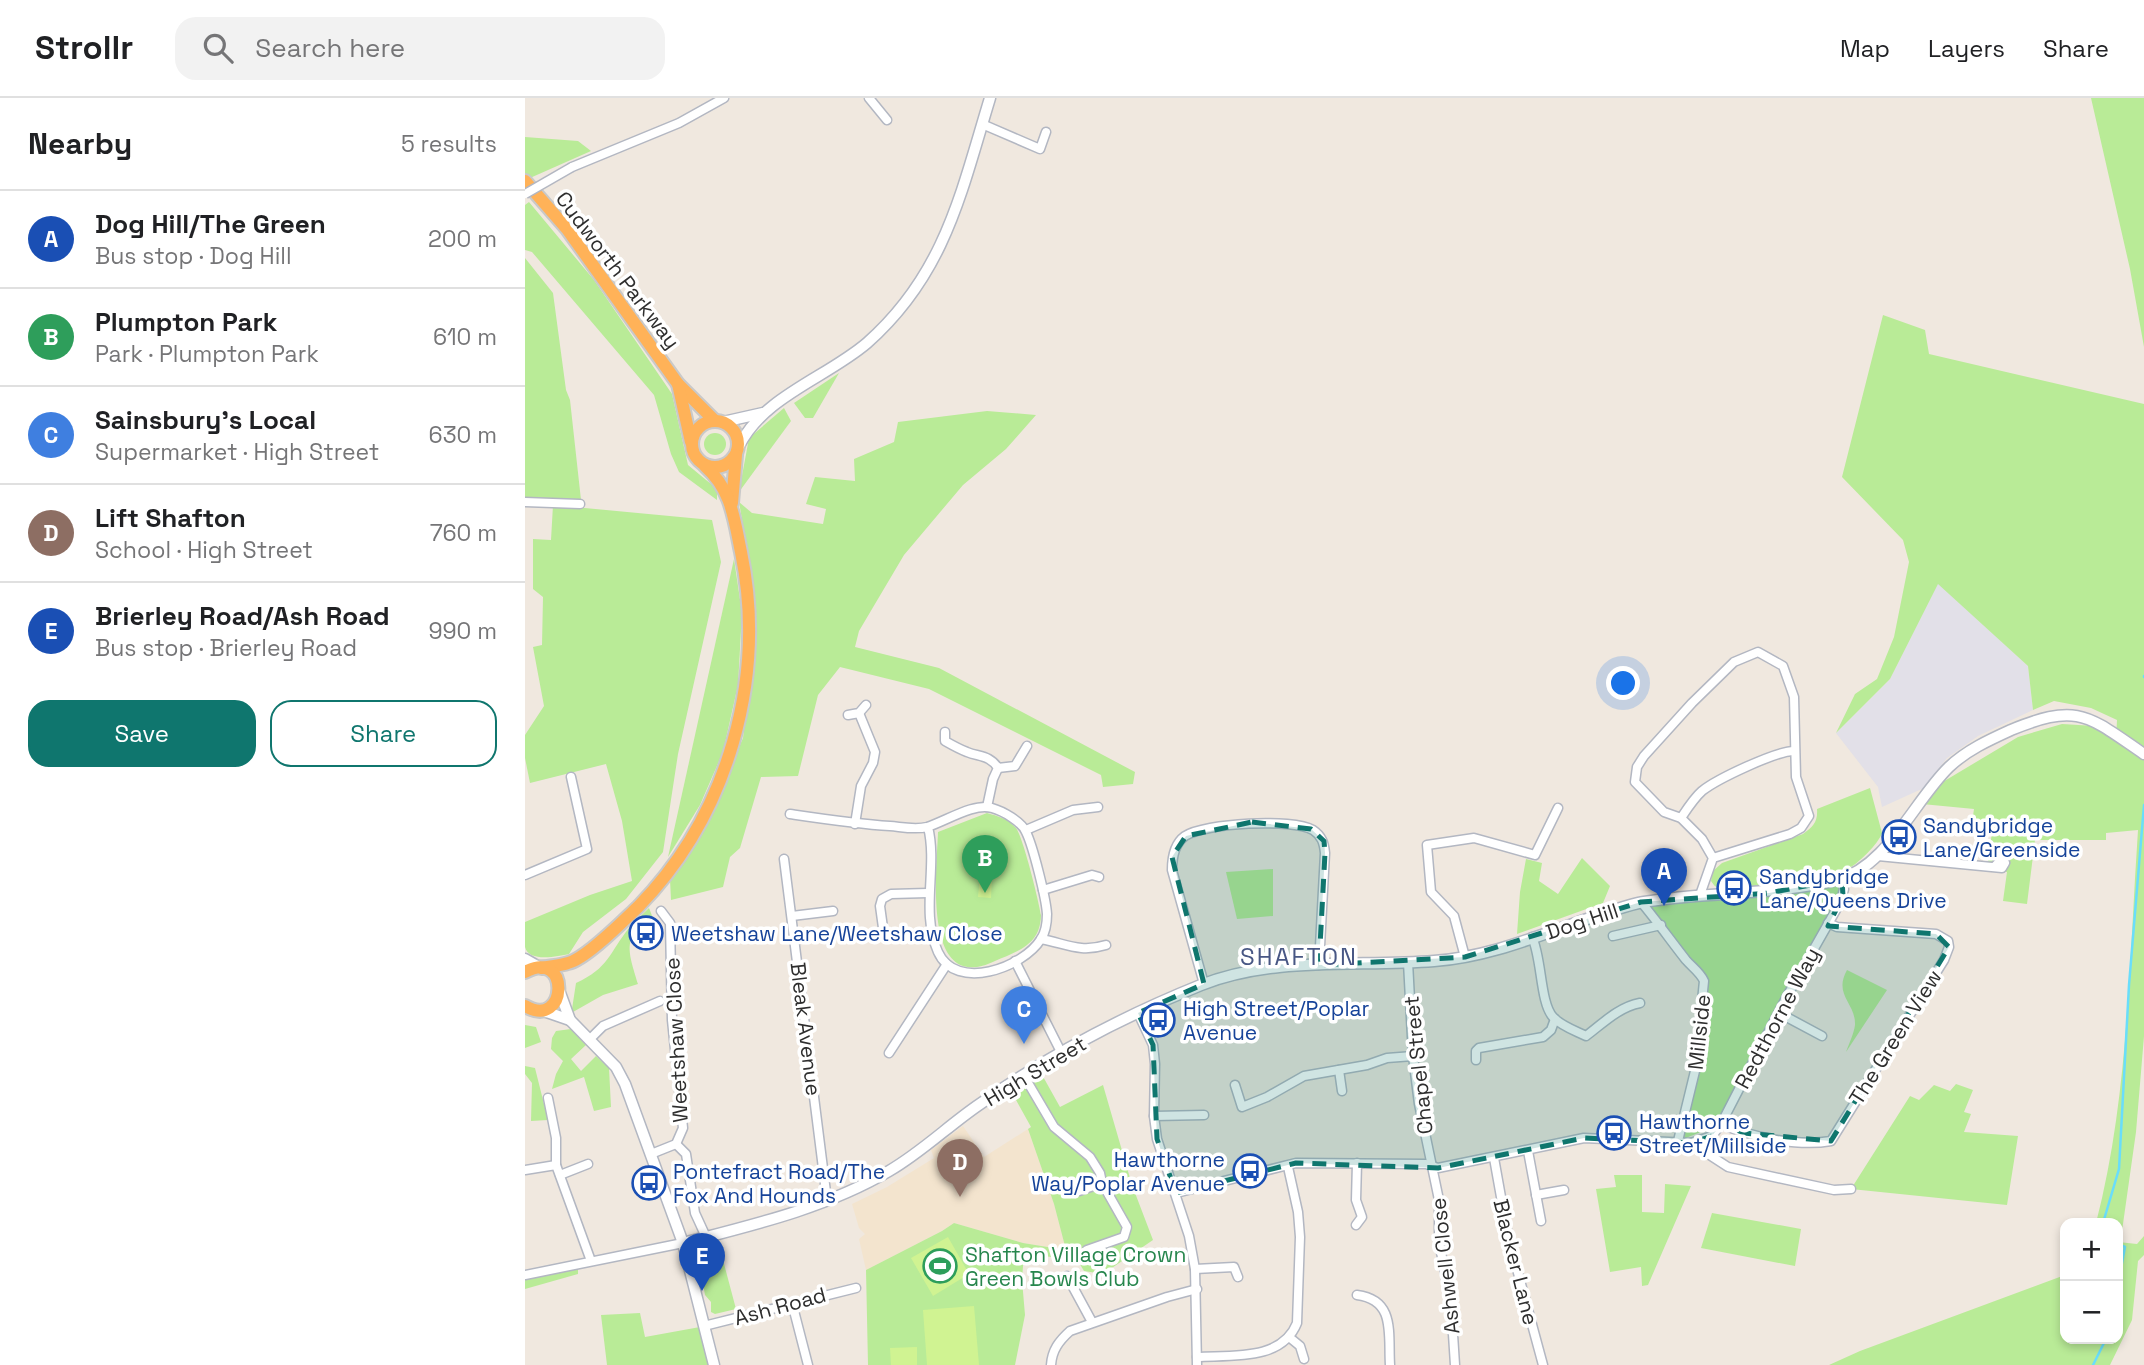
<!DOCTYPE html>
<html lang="en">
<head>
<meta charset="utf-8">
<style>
	:root { --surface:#fff; --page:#f2f2f2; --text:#202124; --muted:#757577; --line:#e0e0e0; --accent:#0f766e }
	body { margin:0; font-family:"Space Grotesk",sans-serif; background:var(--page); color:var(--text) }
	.controls { position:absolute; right:21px; bottom:21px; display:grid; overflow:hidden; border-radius:14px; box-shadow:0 4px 10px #0003 }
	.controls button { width:63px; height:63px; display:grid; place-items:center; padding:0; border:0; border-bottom:2px solid var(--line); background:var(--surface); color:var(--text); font:35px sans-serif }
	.you { position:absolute; left:1099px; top:586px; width:24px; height:24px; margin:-18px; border:5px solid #fff; border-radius:50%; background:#1a73e8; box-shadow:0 0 0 10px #1a73e833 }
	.badge { display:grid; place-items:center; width:46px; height:46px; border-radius:50%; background:var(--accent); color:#fff; font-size:23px; font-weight:700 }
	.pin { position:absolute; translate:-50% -58px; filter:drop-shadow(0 2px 4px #0008) }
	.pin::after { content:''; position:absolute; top:37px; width:24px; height:21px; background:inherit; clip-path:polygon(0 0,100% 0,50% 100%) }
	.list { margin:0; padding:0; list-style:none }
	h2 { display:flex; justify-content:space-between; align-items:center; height:91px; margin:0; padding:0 28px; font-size:30px }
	h2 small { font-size:23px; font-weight:400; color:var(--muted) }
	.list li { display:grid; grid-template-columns:46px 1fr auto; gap:21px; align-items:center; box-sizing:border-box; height:98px; padding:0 28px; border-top:2px solid var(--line) }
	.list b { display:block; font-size:26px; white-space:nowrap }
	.list p { margin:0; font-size:23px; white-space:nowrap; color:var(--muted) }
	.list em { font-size:23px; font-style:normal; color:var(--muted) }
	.actions { display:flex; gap:14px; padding:21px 28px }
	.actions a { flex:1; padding:16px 0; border:2px solid var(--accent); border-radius:21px; text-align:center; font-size:24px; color:var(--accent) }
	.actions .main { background:var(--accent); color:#fff }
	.icon { flex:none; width:38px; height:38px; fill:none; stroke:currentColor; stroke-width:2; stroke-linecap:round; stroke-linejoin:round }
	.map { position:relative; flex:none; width:1619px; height:1267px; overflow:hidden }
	header { display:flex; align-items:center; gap:42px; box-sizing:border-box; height:98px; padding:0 35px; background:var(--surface); border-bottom:2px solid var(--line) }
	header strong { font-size:33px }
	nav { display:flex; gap:38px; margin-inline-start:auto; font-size:24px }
	.search { width:490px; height:63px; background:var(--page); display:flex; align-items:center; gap:18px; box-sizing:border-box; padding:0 24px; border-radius:21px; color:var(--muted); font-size:26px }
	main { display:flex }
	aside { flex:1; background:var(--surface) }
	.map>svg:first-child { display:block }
	.industrial { fill:#e2e0e8 }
	.education { fill:#f3e4ce }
	.green { fill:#b9eb97 }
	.pitch { fill:#d0f392 }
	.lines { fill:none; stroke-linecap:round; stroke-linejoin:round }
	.stream { stroke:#69ddfb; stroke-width:2.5 }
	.minor-casing { stroke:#b3b7c2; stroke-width:11 }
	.tertiary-casing { stroke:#b3b7c2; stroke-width:13 }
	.trunk-casing { stroke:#c9c9c9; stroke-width:16 }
	.minor { stroke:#fff; stroke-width:8 }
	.tertiary { stroke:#fff; stroke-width:10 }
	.trunk { stroke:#ffb258; stroke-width:12 }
	.minor-bridge-casing { stroke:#b3b7c2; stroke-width:11; stroke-linecap:butt }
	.minor-bridge { stroke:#fff; stroke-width:8 }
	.marked { fill:#0f766e; fill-opacity:0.2; stroke:#0f766e; stroke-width:5; stroke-dasharray:14 9; stroke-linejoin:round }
	.labels { text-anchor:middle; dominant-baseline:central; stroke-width:7; stroke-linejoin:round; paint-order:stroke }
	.street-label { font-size:21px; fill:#2e2e2e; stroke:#fff }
	.transit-label { font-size:21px; fill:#164399; stroke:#fff; text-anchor:start }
	.leisure-label { font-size:21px; fill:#27864d; stroke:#fff; text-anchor:start }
	.quarter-label { font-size:24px; letter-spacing:2px; fill:#485784; stroke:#fff }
</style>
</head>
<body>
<header>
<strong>Strollr</strong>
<div class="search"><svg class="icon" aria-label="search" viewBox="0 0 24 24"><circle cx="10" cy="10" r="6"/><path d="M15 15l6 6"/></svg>Search here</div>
<nav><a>Map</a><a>Layers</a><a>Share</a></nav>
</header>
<main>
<aside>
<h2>Nearby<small>5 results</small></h2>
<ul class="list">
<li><span class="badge" style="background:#1a4fb4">A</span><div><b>Dog Hill/The Green</b><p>Bus stop · Dog Hill</p></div><em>200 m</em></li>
<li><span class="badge" style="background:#2e9e5b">B</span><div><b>Plumpton Park</b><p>Park · Plumpton Park</p></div><em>610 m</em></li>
<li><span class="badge" style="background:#3f7fe0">C</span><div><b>Sainsbury's Local</b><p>Supermarket · High Street</p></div><em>630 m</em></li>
<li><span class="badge" style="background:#8d6e63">D</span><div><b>Lift Shafton</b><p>School · High Street</p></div><em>760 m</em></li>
<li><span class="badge" style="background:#1a4fb4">E</span><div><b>Brierley Road/Ash Road</b><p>Bus stop · Brierley Road</p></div><em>990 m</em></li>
</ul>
<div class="actions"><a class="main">Save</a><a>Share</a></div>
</aside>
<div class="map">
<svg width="1619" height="1267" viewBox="0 0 1619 1267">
	<rect width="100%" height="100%" fill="#f0e8df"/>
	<polygon class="industrial" points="1413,485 1503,568 1508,612 1453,638 1422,660 1399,690 1357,709 1353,689 1311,635 1365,581"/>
	<polygon class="education" points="438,1028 459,1059 503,1031 529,1106 541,1152 498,1145 429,1125 417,1133 341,1172 334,1141 340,1136 334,1130 327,1106 362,1089 409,1060 406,1052"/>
	<g class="green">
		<polygon points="1566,0 1619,0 1619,249 1605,171"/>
		<polygon points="0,39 53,43 66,53 5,80 0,75"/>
		<polygon points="4,104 69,182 147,296 163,367 192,391 192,402 154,374 146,356 129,297 7,154 0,152 0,107"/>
		<polygon points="0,160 28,195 41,292 45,302 56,402 0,399"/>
		<path d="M1358,217L1400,232L1404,256L1619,306V938L1611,1034L1597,1133L1593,1134V1125H1571C1604,998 1604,863 1613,732L1581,735V742H1510L1502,806L1478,803L1482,774L1462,771L1467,734L1446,732L1449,711L1397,706L1411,688L1493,639L1537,626L1570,628L1591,642L1592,622L1566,610L1529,603L1508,612L1503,568L1413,486L1365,581L1311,635L1330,596L1352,581L1369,539L1384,464L1378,442L1317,379Z"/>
		<polygon points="314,275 288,320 280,320 269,305"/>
		<polygon points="259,310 266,323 214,394 224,340"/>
		<polygon points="462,313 511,317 481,351 438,387 379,457 334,533 330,549 414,570 610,674 608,686 578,689 576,677 404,591 315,569 293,597 273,678 236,679 215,750 205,759 198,789 146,802 145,781 185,716 218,640 228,561 227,480 214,404 227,415 298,426 301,411 281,406 290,379 330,383 329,361 369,344 373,324"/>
		<circle cx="190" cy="346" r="11"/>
		<path d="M28,407L187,422L196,464L153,656L138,754L101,801L58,834L44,856C33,858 4,865 0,849C0,842 0,832 0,824L65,797L107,783L97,723L81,666L5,685L0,660V637L19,608L8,549L17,547L18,499L8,491V441L26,442Z"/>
		<polygon points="209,461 217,515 213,587 198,654 175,707 143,759"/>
		<path d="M1345,690L1357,735C1354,745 1333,766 1324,770C1304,780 1213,796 1194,790C1189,788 1190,788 1186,783L1188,773L1197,765L1278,736C1288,729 1293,724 1292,711Z"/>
		<path d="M462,715C472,718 484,721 491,730C498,739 514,803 516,817C516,822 515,828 513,833C506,850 486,856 470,863C396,899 412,771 413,734Z"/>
		<polygon points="1057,760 1085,788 1078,805 992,836 995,794 1001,761 1017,765 1014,783 1033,796"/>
		<polygon points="748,771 748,818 712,821 701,774"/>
		<polygon points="1317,781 1319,791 1196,1026 1153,1043 1162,1010 1179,883 1116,804"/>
		<path d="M124,810L131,828C92,831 106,861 113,886L78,897L48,914L47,911L51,885C84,870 84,855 104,830C110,823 117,817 124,810Z"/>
		<path d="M1322,872L1362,892L1321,954C1324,946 1329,935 1330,927C1331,905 1308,897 1322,872Z"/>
		<polygon points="0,927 11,929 16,944 0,950"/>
		<polygon points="46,931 61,947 46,961 56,973 71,958 84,970 86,1009 69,1013 59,979 27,991 31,976 38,963 26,951 27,940 31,933"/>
		<polygon points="0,968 10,970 23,1022 6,1023 7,985 0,976"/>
		<polygon points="516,975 535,1009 578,987 607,1087 628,1142 578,1176 559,1173 553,1163 499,1155 497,1182 500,1217 490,1267 343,1267 341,1172 417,1133 429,1125 498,1145 541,1152 529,1106 503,1031 506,1029 486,993"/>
		<polygon points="1431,986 1448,992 1439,1014 1446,1016 1439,1034 1493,1038 1482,1107 1326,1091 1385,998 1394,1002 1409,987 1425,993"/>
		<polygon points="1089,1077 1117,1077 1117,1114 1139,1115 1140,1086 1166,1088 1123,1187 1117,1188 1116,1169 1085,1174 1071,1091 1091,1089"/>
		<polygon points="1187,1115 1276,1131 1270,1168 1176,1150"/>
		<polygon points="1619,1138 1619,1157 1613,1163 1607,1222 1585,1267 1304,1267 1335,1253 1540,1177 1540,1241 1593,1241 1593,1144 1612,1146"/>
		<polygon points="194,1147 211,1211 190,1216 186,1214 186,1204 180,1197 173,1158 175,1154"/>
		<polygon points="53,1171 53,1176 0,1191 0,1182"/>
		<polygon points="115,1215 120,1239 175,1229 184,1267 82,1267 76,1217"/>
	</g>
	<g class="pitch">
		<polygon points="455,778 467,779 466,800 453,799"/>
		<polygon points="423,1139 444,1176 408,1198 386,1160"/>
		<polygon points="449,1208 454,1267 402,1267 398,1212"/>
		<polygon points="392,1249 392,1267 366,1267 365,1250"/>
	</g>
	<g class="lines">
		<g class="stream">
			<polyline points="1619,578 1619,579"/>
			<polyline points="1578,1125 1594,1071 1604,887 1619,707"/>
			<polyline points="1593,1146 1600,1149 1593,1186"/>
			<polyline points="1568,1267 1581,1241"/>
		</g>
		<defs>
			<g id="minor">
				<polyline points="344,0 362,22"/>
				<polyline points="457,26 515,51 521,34"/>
				<polyline points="47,69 154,25 199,0"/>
				<polyline points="0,404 55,406"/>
				<polyline points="323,617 334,615 341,607"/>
				<path d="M420,634V643C427,647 434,651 442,654C454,659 465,657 473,670L468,681L462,709"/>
				<polyline points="473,670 490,668 502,648"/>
				<path d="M265,716C299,721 332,726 365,728C377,729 390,732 402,729C419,724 450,704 467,710C478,713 497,724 501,734C508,748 521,800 522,816C522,824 520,835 516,841C498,870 431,894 413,854C395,814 413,769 403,729"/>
				<path d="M1156,720C1162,711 1169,700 1177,693C1192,681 1251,653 1269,653"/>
				<polyline points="330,726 336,688 348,665 350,654 334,615"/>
				<polyline points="501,732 548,712 573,709"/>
				<polyline points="1353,758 1477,770 1480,765 1476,762 1470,768"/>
				<polyline points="259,761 302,1102"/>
				<polyline points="0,777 62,751 46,679"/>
				<polyline points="518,792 567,777 574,779"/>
				<polyline points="1175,797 1188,760 1265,736 1276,730 1284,718 1271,679 1269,599 1258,568 1233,554 1209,564 1167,605 1119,658 1112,669 1110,684 1139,714 1156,720 1177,741 1188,760"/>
				<path d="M1116,804C1132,823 1146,843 1161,862C1167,869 1175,874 1179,883L1170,973L1153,1043"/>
				<polyline points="267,818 308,813"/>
				<polyline points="359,837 355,808 357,801 366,796 403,795"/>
				<polyline points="1088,838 1136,827"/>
				<path d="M1007,839C1017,860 1015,905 1028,919C1036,928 1051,933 1061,938C1078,925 1094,909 1115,905"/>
				<path d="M516,841C542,846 555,855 581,847"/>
				<polyline points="940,859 929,818 906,794 902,747 949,740 1010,757 1033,710"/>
				<polyline points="490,863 536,954"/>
				<polyline points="883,864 888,958 894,1006 914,1102 914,1144 926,1205 930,1267"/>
				<path d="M679,886L647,772C647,760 649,746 660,738C680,725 767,720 788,732C797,738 799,745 800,755L794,867"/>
				<polyline points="613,915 628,947 630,966 629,1018 632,1041 664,1138 670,1171 672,1267"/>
				<polyline points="1254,915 1297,938"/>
				<polyline points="64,942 78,928 135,903"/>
				<polyline points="364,955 422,866"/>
				<polyline points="951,962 951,953 954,950 1018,939 1026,932 1030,921"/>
				<polyline points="814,972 817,993"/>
				<polyline points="499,978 529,1029 565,1059 575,1075 577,1085 602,1129 599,1139 562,1152"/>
				<polyline points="710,987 717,1009 742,999 779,978 842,967 862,960 888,958"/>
				<polyline points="23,1000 31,1040 31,1067 66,1163"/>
				<polyline points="629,1018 679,1017"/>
				<path d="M1196,1026C1226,1039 1273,1049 1306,1043L1419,862L1424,849L1423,843L1411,836L1312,829L1303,825"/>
				<polyline points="1166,1045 1203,1069 1309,1092 1326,1091"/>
				<polyline points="151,1046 161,1056 170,1115 181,1139"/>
				<polyline points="1003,1053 1016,1123"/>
				<polyline points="126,1056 151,1046 158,1030 147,922 145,825 136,813"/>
				<polyline points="969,1060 983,1138 1018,1267"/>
				<polyline points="0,1072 31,1067"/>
				<polyline points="35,1077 63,1066"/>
				<polyline points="554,1093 577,1085"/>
				<polyline points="651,1095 771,1065 901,1066 913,1070 1059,1040 1166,1045 1187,1038 1196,1026 1261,900 1316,803 1319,791 1317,781"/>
				<polyline points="1011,1097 1039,1092"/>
				<polyline points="831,1127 837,1119 831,1102 832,1065"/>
				<polyline points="670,1171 709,1169 713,1179"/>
				<polyline points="0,1177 158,1145"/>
				<polyline points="542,1178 567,1224"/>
				<path d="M832,1197C871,1202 863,1236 865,1267"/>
				<polyline points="267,1205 283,1267"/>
				<polyline points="179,1228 331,1190"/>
				<polyline points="764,1239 775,1248 779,1261"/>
				<path d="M672,1259C707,1257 757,1263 772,1225L775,1139L773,1114L763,1069"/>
				<path d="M526,1267C527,1252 534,1243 545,1233L642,1199L672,1191"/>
			</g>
			<g id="tertiary">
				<polyline points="198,324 238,315"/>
				<path d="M214,348C239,298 301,280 342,245C420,176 436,95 465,0"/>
				<polyline points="0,861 14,869"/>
				<polyline points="34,892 45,922 91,969 100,986 158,1145 189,1267"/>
				<polyline points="16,912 45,922"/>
				<path d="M158,1145C228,1127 301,1110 364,1073C397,1054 424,1027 455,1006C523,958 599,918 676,887C750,858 831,869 909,863C968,859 1024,833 1080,815C1093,811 1106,806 1119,804C1184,793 1246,798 1312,782C1362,769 1389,703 1424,669C1442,652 1464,642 1486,632C1554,604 1563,618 1619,656"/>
			</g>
			<g id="trunk">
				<polyline points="0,83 42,131 153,286 190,323"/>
				<polyline points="153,286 166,344"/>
				<circle cx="190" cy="346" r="23"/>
				<polyline points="207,405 211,357"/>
				<path d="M17,870C25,868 34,868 43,865C61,861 98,823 113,809C203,717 242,580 216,454C209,421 207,392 180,368"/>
				<path d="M0,874C46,849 43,933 0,908"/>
			</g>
		</defs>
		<use href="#minor" class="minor-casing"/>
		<use href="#tertiary" class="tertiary-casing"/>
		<use href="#trunk" class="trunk-casing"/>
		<use href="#minor" class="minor"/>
		<use href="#tertiary" class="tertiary"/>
		<use href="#trunk" class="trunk"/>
		<defs>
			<polyline id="minor-bridge" points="0,96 47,69"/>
		</defs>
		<use href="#minor-bridge" class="minor-bridge-casing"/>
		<use href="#minor-bridge" class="minor-bridge"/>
	</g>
	<path class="marked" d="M727,724L786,731L799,743L800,755L794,867L940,859L1116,804L1244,795L1317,781L1318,798L1303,828L1411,836L1424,849L1306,1043L1219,1035L1196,1026L1187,1038L1166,1045L1059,1040L913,1070L771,1065L651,1095L632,1041L628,947L613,915L679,886L647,759L661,738Z"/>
	<defs>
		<symbol id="bus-ring" viewBox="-11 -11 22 22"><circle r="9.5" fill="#fff" stroke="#1a4fb4" stroke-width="1.5"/><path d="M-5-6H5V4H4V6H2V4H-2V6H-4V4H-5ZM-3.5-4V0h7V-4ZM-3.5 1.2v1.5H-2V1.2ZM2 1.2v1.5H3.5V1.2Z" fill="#1a4fb4"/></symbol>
		<symbol id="stadium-ring" viewBox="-11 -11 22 22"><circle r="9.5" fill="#fff" stroke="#2e9e5b" stroke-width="1.5"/><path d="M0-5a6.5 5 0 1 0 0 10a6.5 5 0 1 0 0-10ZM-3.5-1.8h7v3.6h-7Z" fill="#2e9e5b"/></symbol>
	</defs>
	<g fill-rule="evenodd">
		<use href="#bus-ring" x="1355" y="720" width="38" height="38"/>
		<use href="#bus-ring" x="1190" y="771" width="38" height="38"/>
		<use href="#bus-ring" x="102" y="816" width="38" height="38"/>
		<use href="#bus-ring" x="614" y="903" width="38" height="38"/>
		<use href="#bus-ring" x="1070" y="1016" width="38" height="38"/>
		<use href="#bus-ring" x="706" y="1054" width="38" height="38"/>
		<use href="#bus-ring" x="105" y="1066" width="38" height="38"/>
		<use href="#stadium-ring" x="396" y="1149" width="38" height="38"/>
	</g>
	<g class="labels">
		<g class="street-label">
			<text transform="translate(93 172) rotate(53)">Cudworth Parkway</text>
			<text transform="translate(1057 823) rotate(-18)">Dog Hill</text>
			<text transform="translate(1252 920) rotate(-62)">Redthorne Way</text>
			<text transform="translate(281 931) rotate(83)">Bleak Avenue</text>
			<text transform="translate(1174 934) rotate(-84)">Millside</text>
			<text transform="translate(1370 939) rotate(-58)">The Green View</text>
			<text transform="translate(151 942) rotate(-93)">Weetshaw Close</text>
			<text transform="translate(893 967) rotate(-96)">Chapel Street</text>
			<text transform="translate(510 973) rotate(-31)">High Street</text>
			<text transform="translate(991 1164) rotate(76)">Blacker Lane</text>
			<text transform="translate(920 1168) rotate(-96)">Ashwell Close</text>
			<text transform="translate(255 1208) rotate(-15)">Ash Road</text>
		</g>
		<g class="transit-label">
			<text x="1398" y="727">Sandybridge<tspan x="1398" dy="24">Lane/Greenside</tspan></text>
			<text x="1234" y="778">Sandybridge<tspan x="1234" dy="24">Lane/Queens Drive</tspan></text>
			<text x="146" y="835">Weetshaw Lane/Weetshaw Close</text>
			<text x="658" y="910">High Street/Poplar<tspan x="658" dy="24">Avenue</tspan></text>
			<text x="1114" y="1023">Hawthorne<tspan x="1114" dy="24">Street/Millside</tspan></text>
			<text x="700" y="1061" text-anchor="end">Hawthorne<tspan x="700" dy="24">Way/Poplar Avenue</tspan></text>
			<text x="148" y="1073">Pontefract Road/The<tspan x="148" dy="24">Fox And Hounds</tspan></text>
		</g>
		<g class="leisure-label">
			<text x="440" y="1156">Shafton Village Crown<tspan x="440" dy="24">Green Bowls Club</tspan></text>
		</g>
		<g class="quarter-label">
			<text x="774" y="858">SHAFTON</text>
		</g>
	</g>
</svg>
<div class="controls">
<button>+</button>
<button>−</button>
</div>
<div class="you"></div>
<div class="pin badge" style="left:1139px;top:808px;background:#1a4fb4">A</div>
<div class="pin badge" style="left:460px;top:795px;background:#2e9e5b">B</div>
<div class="pin badge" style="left:499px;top:946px;background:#3f7fe0">C</div>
<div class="pin badge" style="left:435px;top:1099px;background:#8d6e63">D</div>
<div class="pin badge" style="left:177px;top:1193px;background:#1a4fb4">E</div>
</div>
</main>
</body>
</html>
